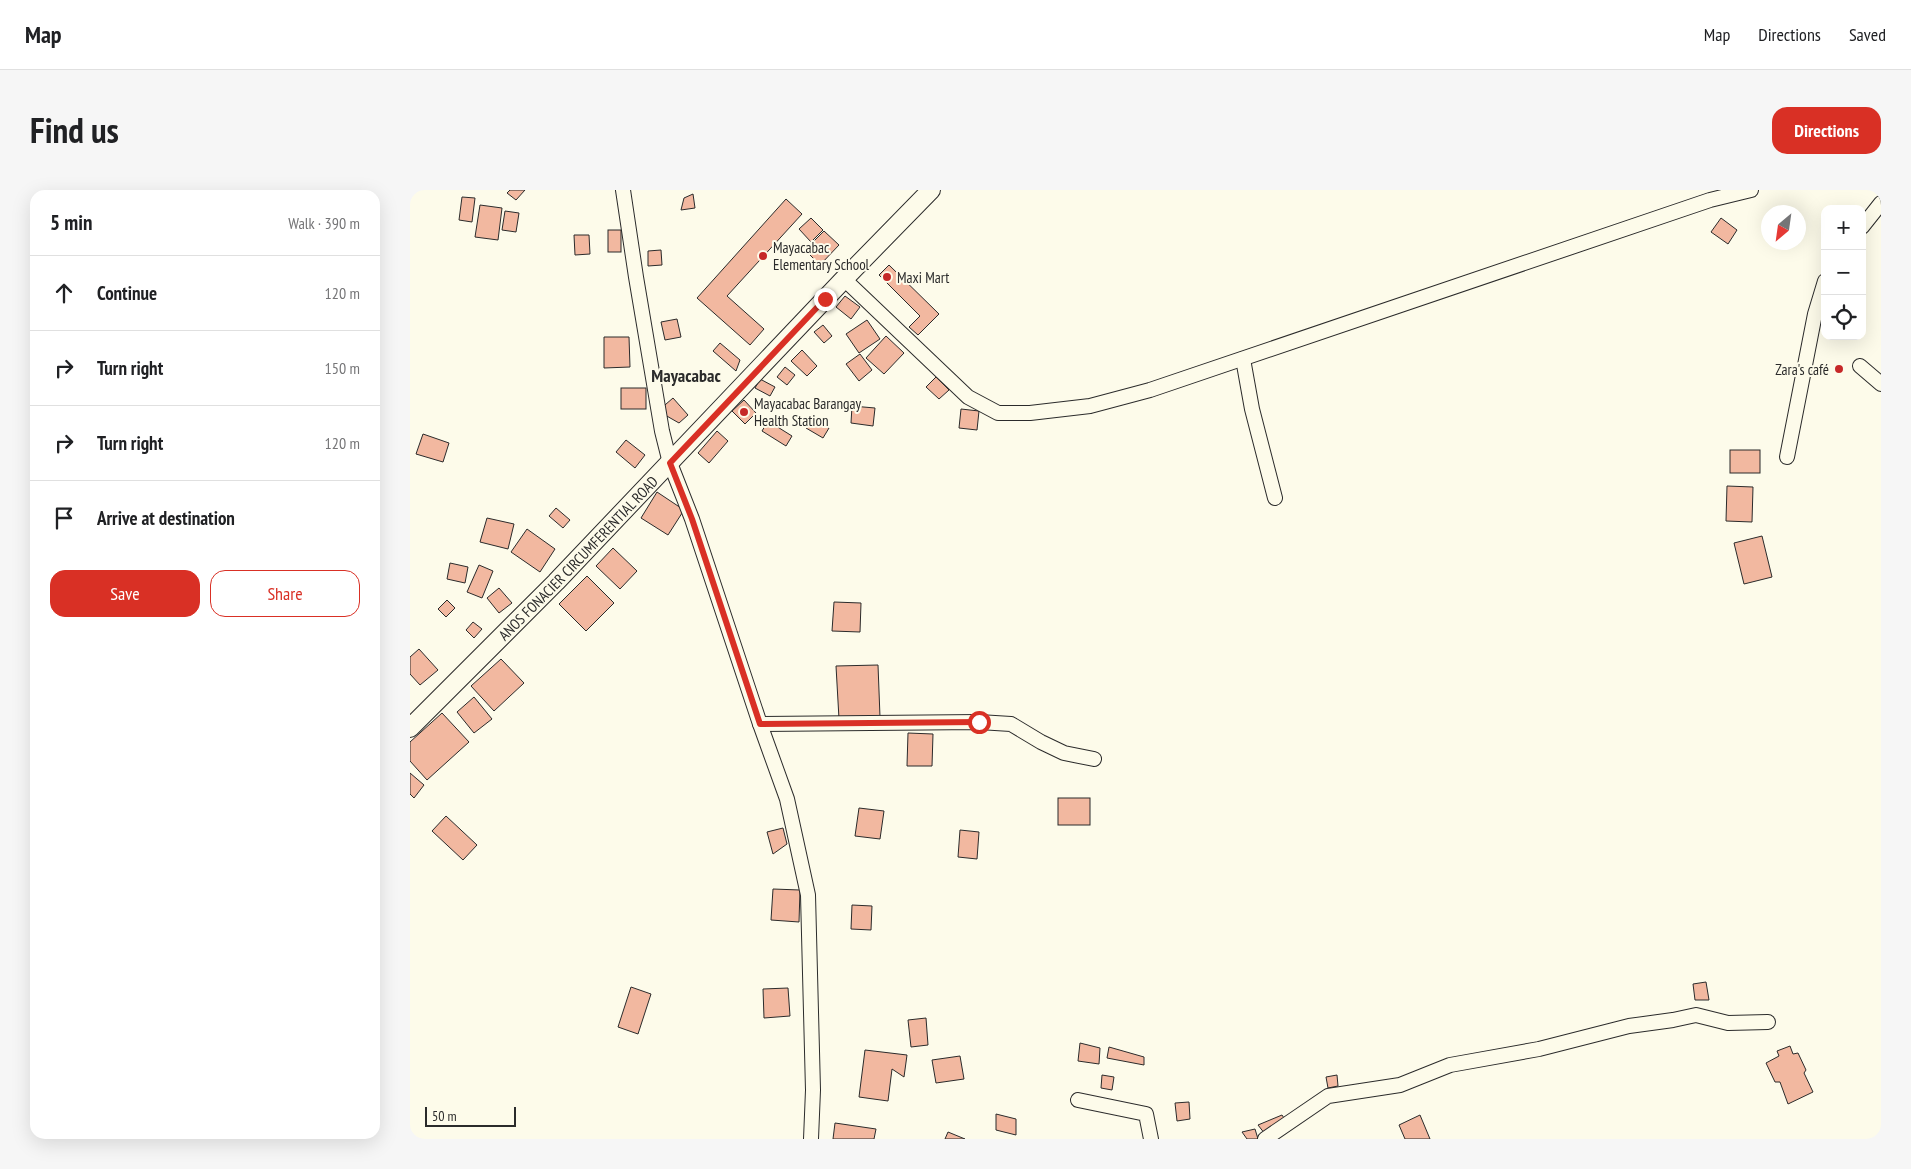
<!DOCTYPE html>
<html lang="en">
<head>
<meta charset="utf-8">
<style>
	:root { --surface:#fff; --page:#f6f6f6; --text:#202124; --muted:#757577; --line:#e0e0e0; --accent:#d93025 }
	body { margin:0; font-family:"PT Sans Narrow",sans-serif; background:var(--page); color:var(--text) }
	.controls { position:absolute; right:15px; top:15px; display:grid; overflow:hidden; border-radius:10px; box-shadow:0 5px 20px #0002 }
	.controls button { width:45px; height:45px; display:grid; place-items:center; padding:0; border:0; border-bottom:1px solid var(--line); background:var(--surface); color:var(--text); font:25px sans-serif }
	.compass { position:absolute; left:1351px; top:15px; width:45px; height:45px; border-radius:50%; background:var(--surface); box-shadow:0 5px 20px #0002; rotate:209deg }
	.scale { position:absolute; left:15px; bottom:12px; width:91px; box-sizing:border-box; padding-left:5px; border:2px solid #2b2b2b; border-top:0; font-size:14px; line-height:18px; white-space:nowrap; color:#2b2b2b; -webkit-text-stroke:4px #fdfbea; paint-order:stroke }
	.stop { position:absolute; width:15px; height:15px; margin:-11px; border:4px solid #d93025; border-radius:50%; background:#fff }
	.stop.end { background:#d93025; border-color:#fff; box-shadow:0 1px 5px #0008 }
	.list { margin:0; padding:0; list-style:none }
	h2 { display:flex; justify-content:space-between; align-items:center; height:65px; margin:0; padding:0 20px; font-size:21px }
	h2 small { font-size:16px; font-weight:400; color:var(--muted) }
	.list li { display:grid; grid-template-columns:32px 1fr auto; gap:15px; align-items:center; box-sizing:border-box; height:75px; padding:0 20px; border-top:1px solid var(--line) }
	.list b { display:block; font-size:19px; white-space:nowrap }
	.list em { font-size:16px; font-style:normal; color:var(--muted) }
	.actions { display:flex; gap:10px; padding:15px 20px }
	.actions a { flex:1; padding:11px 0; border:1px solid var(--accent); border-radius:15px; text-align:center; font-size:18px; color:var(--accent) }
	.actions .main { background:var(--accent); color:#fff }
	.icon { flex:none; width:28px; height:28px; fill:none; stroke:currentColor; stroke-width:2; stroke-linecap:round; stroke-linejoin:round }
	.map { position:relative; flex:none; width:1471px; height:949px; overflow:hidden; border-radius:15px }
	header { display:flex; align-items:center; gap:30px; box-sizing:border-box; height:70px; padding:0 25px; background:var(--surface); border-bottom:1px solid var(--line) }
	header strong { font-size:24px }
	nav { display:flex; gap:28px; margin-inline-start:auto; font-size:18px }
	.intro { display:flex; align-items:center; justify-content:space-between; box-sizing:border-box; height:120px; padding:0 30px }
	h1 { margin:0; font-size:35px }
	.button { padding:12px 22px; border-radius:15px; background:var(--accent); color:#fff; font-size:18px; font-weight:700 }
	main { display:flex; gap:30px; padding:0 30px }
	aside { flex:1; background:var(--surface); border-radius:15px; box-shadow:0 5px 20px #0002 }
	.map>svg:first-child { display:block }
	.building { fill:#f2b8a0; stroke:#2b2b2b }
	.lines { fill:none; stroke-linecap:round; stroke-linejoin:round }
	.minor-casing { stroke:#2b2b2b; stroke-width:16 }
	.major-casing { stroke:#2b2b2b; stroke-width:20 }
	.minor { stroke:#fdfbea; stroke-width:14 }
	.major { stroke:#fdfbea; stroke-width:18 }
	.route { stroke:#d93025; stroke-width:6 }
	.poi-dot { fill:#c62828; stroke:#fdfbea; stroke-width:2 }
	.labels { text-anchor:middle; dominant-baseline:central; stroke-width:4; stroke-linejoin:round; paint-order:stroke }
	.poi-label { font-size:15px; fill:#2b2b2b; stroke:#fdfbea; text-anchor:start }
	.street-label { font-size:15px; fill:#2b2b2b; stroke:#fdfbea }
	.quarter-label { font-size:18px; font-weight:bold; fill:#2b2b2b; stroke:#fdfbea }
</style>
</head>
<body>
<header>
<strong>Map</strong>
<nav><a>Map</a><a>Directions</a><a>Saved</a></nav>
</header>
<div class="intro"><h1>Find us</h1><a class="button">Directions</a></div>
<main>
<aside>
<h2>5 min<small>Walk · 390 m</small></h2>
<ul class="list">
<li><svg class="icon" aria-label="ahead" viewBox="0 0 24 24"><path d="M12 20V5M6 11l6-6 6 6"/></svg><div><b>Continue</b></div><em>120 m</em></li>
<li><svg class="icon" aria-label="right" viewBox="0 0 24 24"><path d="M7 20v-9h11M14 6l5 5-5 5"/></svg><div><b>Turn right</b></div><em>150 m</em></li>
<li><svg class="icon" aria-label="right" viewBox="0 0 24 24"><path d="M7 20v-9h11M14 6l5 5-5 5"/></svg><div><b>Turn right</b></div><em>120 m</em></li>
<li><svg class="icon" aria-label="arrive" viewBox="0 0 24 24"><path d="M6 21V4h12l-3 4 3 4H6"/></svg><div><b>Arrive at destination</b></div></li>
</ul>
<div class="actions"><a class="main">Save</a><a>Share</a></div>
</aside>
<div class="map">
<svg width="1471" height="949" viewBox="0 0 1471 949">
	<rect width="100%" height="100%" fill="#fdfbea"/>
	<g class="building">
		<polygon points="100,0 115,0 106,10 97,3"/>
		<polygon points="283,4 285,18 271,20 274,8"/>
		<polygon points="52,7 65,8 62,32 49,30"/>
		<polygon points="376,9 392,24 317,106 354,139 340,155 287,108"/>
		<polygon points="70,15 92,18 88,50 65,47"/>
		<polygon points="95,21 109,23 106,42 92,40"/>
		<polygon points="401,28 413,40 401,52 389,39"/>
		<polygon points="1311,28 1327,40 1318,54 1301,42"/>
		<rect x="198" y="40" width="13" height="22"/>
		<polygon points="414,41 429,55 410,75 395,60"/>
		<polygon points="164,45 179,45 180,64 165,65"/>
		<polygon points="251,60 252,75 238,76 238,61"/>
		<polygon points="479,75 529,124 508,145 499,137 510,126 469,85"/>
		<polygon points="435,106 450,117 441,129 426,117"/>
		<polygon points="267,129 271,147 255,150 251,132"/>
		<polygon points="457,130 470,149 449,163 436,144"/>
		<polygon points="413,135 422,146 414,153 404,142"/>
		<polygon points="476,146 494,163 474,184 456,168"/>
		<polygon points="194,147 219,147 220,177 194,178"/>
		<polygon points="310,153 330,170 326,181 303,161"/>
		<polygon points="392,160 407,176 397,186 381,171"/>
		<polygon points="450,164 462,180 449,191 436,174"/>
		<polygon points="375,177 385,185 377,195 367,187"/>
		<polygon points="526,187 539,200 529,209 516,197"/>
		<polygon points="350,189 365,197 360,206 345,198"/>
		<rect x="211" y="198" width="25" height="21"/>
		<polygon points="263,208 278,225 269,233 248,221"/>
		<polygon points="334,210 346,223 335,234 322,221"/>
		<polygon points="442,216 465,218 463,236 441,233"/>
		<polygon points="551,219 569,221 567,240 549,238"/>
		<polygon points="402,228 419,238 413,248 396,238"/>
		<polygon points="358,231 382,246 376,256 352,241"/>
		<polygon points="307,241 318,251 299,273 288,263"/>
		<polygon points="13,244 39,253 33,272 6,264"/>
		<polygon points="216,250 235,265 225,278 206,262"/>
		<rect x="1320" y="260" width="30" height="23"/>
		<polygon points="1317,296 1343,297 1342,332 1316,331"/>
		<polygon points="247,302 274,320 258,345 231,328"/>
		<polygon points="146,318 160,330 153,338 139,326"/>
		<polygon points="77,328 104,334 98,359 70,352"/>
		<polygon points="117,339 145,359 130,382 101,362"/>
		<polygon points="1352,346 1362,387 1334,394 1324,353"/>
		<polygon points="203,358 227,381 210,399 186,376"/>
		<polygon points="40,373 58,377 55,393 37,389"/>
		<polygon points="69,375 83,381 72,408 57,402"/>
		<polygon points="177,386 204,413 176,441 149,414"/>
		<polygon points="89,398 102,413 89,423 77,408"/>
		<polygon points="37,410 45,418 36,427 28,419"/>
		<polygon points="424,412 451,413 450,442 422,441"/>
		<polygon points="63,432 72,439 64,448 56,440"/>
		<polygon points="9,459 28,480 10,495 0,484 0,467"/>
		<polygon points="91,469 114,493 84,521 61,496"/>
		<polygon points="468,475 470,527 429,529 426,476"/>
		<polygon points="64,507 82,529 64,543 47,522"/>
		<polygon points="32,523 59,552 17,590 0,571 0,552"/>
		<polygon points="498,543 523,544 522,576 497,576"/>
		<polygon points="0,583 14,595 4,608 0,604"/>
		<rect x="648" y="608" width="32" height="27"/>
		<polygon points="449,618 474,621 470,649 445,646"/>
		<polygon points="36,626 67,655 53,670 22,641"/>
		<polygon points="373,638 377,654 363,664 357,642"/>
		<polygon points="550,640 569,642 567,669 548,667"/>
		<polygon points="363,699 390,700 389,732 361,730"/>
		<polygon points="442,715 462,716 461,740 441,739"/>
		<polygon points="1296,792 1299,810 1285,810 1283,794"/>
		<polygon points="221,797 241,804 228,844 208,837"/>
		<polygon points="378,798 380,826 354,828 353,799"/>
		<polygon points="516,828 518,855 501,857 498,830"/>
		<polygon points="670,853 690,858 689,874 668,871"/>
		<polygon points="1380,856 1383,864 1388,863 1396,880 1394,883 1403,902 1378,914 1370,892 1365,892 1356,873 1369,866 1367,861"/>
		<polygon points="699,857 734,867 734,875 697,868"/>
		<polygon points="455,860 497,865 494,887 482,879 478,911 449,907"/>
		<polygon points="550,866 554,889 526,893 522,870"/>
		<polygon points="692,885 704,887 702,900 691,898"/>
		<polygon points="927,885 928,896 918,898 916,887"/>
		<polygon points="779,912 780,929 767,931 765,913"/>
		<polygon points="586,924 606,929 606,945 586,940"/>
		<polygon points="872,925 876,931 855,944 848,935"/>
		<polygon points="1010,925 1020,949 995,949 989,935"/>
		<polygon points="425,933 466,939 464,949 423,949"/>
		<polygon points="845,939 848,949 837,949 832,942"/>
		<polygon points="538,942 555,949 535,949"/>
	</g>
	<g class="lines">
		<defs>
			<g id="minor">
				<polyline points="213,0 226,87 252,241 260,273 282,329 350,534 377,609 398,705 403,900 401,949"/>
				<polyline points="1452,37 1471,13"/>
				<polyline points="434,89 558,207 588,223 620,223 680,216 740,200 1300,10 1341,0"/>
				<polyline points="833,169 842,219 865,308"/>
				<polyline points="1450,176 1471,194"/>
				<polyline points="1377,267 1405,124 1415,91"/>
				<polyline points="350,534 569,532 601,534 631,552 654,563 684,569"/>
				<polyline points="668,910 736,924 741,949"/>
				<polyline points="855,949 918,906 990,895 1040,875 1129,859 1219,836 1263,830 1286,825 1318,833 1358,832"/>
			</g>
			<g id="major">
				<path id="s1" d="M0,538L146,392L434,89L521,0"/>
			</g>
		</defs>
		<use href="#minor" class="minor-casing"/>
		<use href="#major" class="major-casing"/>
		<use href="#minor" class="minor"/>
		<use href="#major" class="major"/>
	</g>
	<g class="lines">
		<polyline class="route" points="415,109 260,273 282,329 350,534 569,532"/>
	</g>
	<g class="poi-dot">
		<circle cx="353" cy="66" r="5"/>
		<circle cx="477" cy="87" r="5"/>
		<circle cx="1429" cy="179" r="5"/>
		<circle cx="334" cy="222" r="5"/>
	</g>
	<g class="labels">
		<g class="poi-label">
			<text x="363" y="57">Mayacabac<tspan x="363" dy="17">Elementary School</tspan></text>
			<text x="487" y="87">Maxi Mart</text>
			<text x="1419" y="179" text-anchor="end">Zara's café</text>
			<text x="344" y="213">Mayacabac Barangay<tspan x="344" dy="17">Health Station</tspan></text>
		</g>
		<g class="street-label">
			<text stroke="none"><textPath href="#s1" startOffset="239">ANOS FONACIER CIRCUMFERENTIAL ROAD</textPath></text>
		</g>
		<g class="quarter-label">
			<text x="276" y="185">Mayacabac</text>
		</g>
	</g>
</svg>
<div class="controls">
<button>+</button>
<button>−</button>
<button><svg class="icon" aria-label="locate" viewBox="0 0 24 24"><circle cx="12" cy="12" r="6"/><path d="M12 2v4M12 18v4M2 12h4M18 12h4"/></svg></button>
</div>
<svg class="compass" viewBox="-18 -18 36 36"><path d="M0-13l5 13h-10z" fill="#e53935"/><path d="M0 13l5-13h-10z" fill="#757577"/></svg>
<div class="scale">50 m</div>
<div class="stop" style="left:569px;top:532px"></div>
<div class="stop end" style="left:415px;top:109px"></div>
</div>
</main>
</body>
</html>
